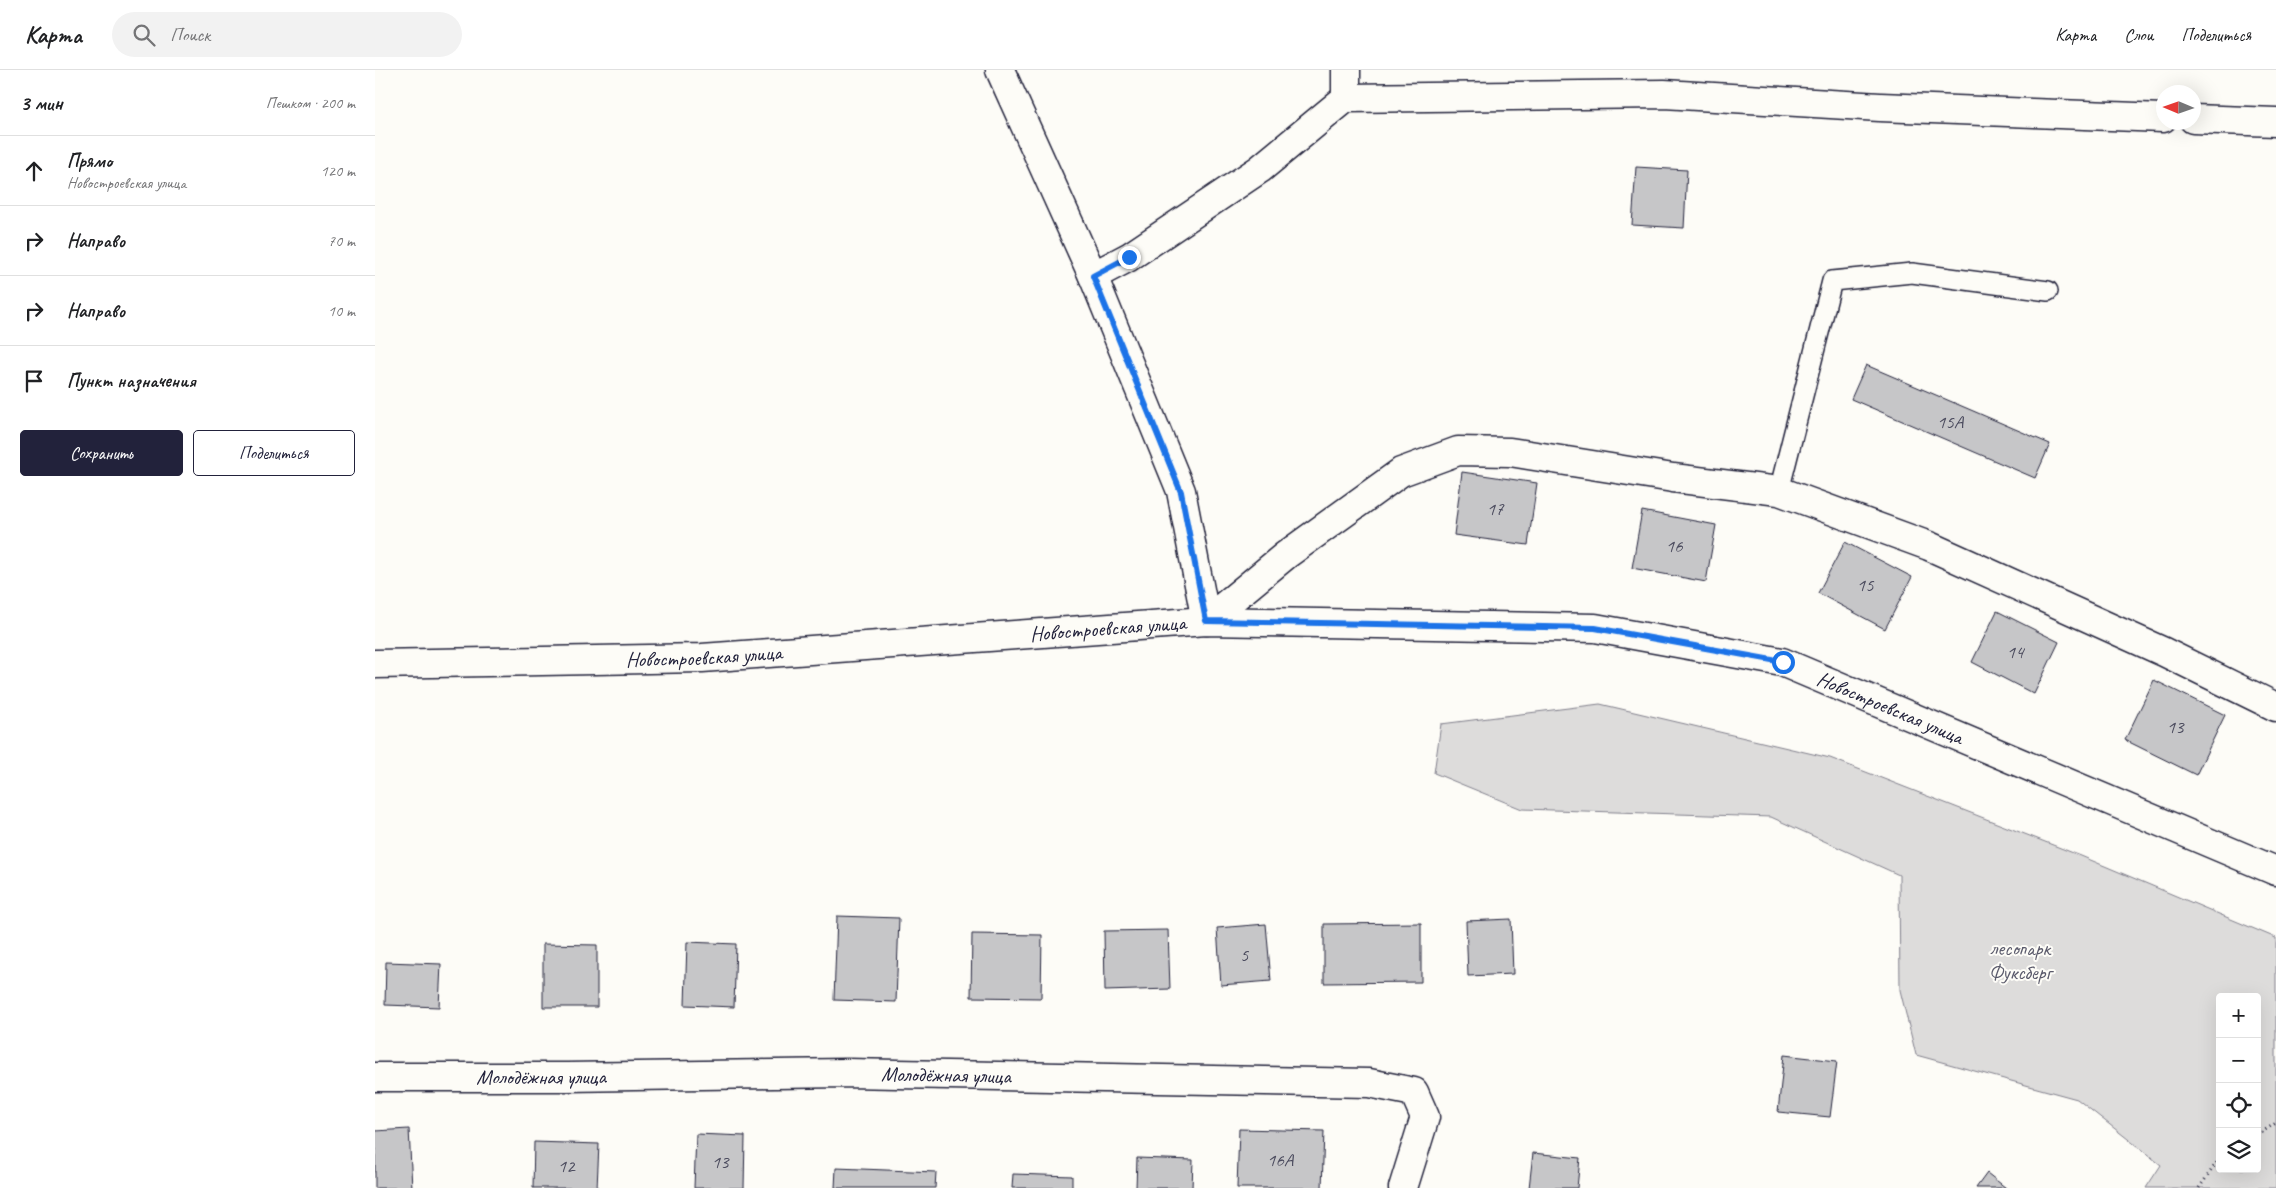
<!DOCTYPE html>
<html lang="ru">
<head>
<meta charset="utf-8">
<style>
	:root { --surface:#fff; --page:#f2f2f2; --text:#202124; --muted:#757577; --line:#e0e0e0; --accent:#22223b }
	body { margin:0; font-family:Caveat,sans-serif; background:var(--page); color:var(--text) }
	.controls { position:absolute; right:15px; bottom:15px; display:grid; overflow:hidden; border-radius:5px; box-shadow:0 5px 20px #0002 }
	.controls button { width:45px; height:45px; display:grid; place-items:center; padding:0; border:0; border-bottom:1px solid var(--line); background:var(--surface); color:var(--text); font:25px sans-serif }
	.compass { position:absolute; left:1781px; top:15px; width:45px; height:45px; border-radius:50%; background:var(--surface); box-shadow:0 5px 20px #0002; rotate:272deg }
	.stop { position:absolute; width:15px; height:15px; margin:-11px; border:4px solid #1a73e8; border-radius:50%; background:#fff }
	.stop.end { background:#1a73e8; border-color:#fff; box-shadow:0 1px 5px #0008 }
	.list { margin:0; padding:0; list-style:none }
	h2 { display:flex; justify-content:space-between; align-items:center; height:65px; margin:0; padding:0 20px; font-size:21px }
	h2 small { font-size:16px; font-weight:400; color:var(--muted) }
	.list li { display:grid; grid-template-columns:32px 1fr auto; gap:15px; align-items:center; box-sizing:border-box; height:70px; padding:0 20px; border-top:1px solid var(--line) }
	.list b { display:block; font-size:19px; white-space:nowrap }
	.list p { margin:0; font-size:16px; white-space:nowrap; color:var(--muted) }
	.list em { font-size:16px; font-style:normal; color:var(--muted) }
	.actions { display:flex; gap:10px; padding:15px 20px }
	.actions a { flex:1; padding:11px 0; border:1px solid var(--accent); border-radius:5px; text-align:center; font-size:18px; color:var(--accent) }
	.actions .main { background:var(--accent); color:#fff }
	.icon { flex:none; width:28px; height:28px; fill:none; stroke:currentColor; stroke-width:2; stroke-linecap:round; stroke-linejoin:round }
	.map { position:relative; flex:none; width:1901px; height:1118px; overflow:hidden }
	header { display:flex; align-items:center; gap:30px; box-sizing:border-box; height:70px; padding:0 25px; background:var(--surface); border-bottom:1px solid var(--line) }
	header strong { font-size:24px }
	nav { display:flex; gap:28px; margin-inline-start:auto; font-size:18px }
	.search { width:350px; height:45px; background:var(--page); display:flex; align-items:center; gap:12px; box-sizing:border-box; padding:0 18px; border-radius:28px; color:var(--muted); font-size:19px }
	main { display:flex }
	aside { flex:1; background:var(--surface) }
	.map>svg:first-child { display:block }
	.green { fill:#dddcdb; stroke:#807f8b; fill-rule:evenodd }
	.building { fill:#c6c6c8; stroke:#22223b }
	.lines { fill:none; stroke-linecap:round; stroke-linejoin:round }
	.service-casing { stroke:#22223b; stroke-width:22 }
	.minor-casing { stroke:#22223b; stroke-width:31 }
	.secondary-casing { stroke:#22223b; stroke-width:31 }
	.path { stroke:#22223b; stroke-width:3; stroke-dasharray:1 4; stroke-linecap:butt }
	.service { stroke:#fdfcf7; stroke-width:19 }
	.minor { stroke:#fdfcf7; stroke-width:28 }
	.secondary { stroke:#fdfcf7; stroke-width:28 }
	.route { stroke:#1a73e8; stroke-width:6 }
	.labels { text-anchor:middle; dominant-baseline:central; stroke-width:4; stroke-linejoin:round; paint-order:stroke }
	.number-label { font-size:19px; fill:#4b4b5e }
	.street-label { font-size:21px; fill:#22223b; stroke:#fdfcf7 }
	.park-label { font-size:21px; fill:#5a5a6b; stroke:#fdfcf7 }
</style>
</head>
<body>
<header>
<strong>Карта</strong>
<div class="search"><svg class="icon" aria-label="search" viewBox="0 0 24 24"><circle cx="10" cy="10" r="6"/><path d="M15 15l6 6"/></svg>Поиск</div>
<nav><a>Карта</a><a>Слои</a><a>Поделиться</a></nav>
</header>
<main>
<aside>
<h2>3 мин<small>Пешком · 200 m</small></h2>
<ul class="list">
<li><svg class="icon" aria-label="ahead" viewBox="0 0 24 24"><path d="M12 20V5M6 11l6-6 6 6"/></svg><div><b>Прямо</b><p>Новостроевская улица</p></div><em>120 m</em></li>
<li><svg class="icon" aria-label="right" viewBox="0 0 24 24"><path d="M7 20v-9h11M14 6l5 5-5 5"/></svg><div><b>Направо</b></div><em>70 m</em></li>
<li><svg class="icon" aria-label="right" viewBox="0 0 24 24"><path d="M7 20v-9h11M14 6l5 5-5 5"/></svg><div><b>Направо</b></div><em>10 m</em></li>
<li><svg class="icon" aria-label="arrive" viewBox="0 0 24 24"><path d="M6 21V4h12l-3 4 3 4H6"/></svg><div><b>Пункт назначения</b></div></li>
</ul>
<div class="actions"><a class="main">Сохранить</a><a>Поделиться</a></div>
</aside>
<div class="map">
<svg width="1901" height="1118" viewBox="0 0 1901 1118">
	<rect width="100%" height="100%" fill="#fdfcf7"/>
	<filter id="ink" filterUnits="userSpaceOnUse"><feTurbulence type="fractalNoise" baseFrequency=".02" numOctaves="2"/><feDisplacementMap in="SourceGraphic" scale="10" xChannelSelector="R" yChannelSelector="G"/><feConvolveMatrix kernelMatrix="1 2 1 2 8 2 1 2 1" color-interpolation-filters="sRGB"/></filter>
	<g filter="url(#ink)">
		<path class="green" d="M1225,634L1455,688L1706,786L1901,868V1118H1771L1786,1095L1702,1029L1541,985L1525,920L1524,805L1396,747L1147,739L1059,703L1066,654ZM1845,927H1882V1099H1845Z"/>
		<g class="building">
			<polygon points="1261,97 1312,100 1309,158 1257,155"/>
			<polygon points="1491,295 1675,374 1660,408 1476,329"/>
			<polygon points="1087,402 1162,413 1153,475 1079,465"/>
			<polygon points="1267,441 1341,455 1331,512 1257,498"/>
			<polygon points="1470,472 1537,507 1510,559 1443,523"/>
			<polygon points="1622,541 1684,572 1659,624 1597,592"/>
			<polygon points="1779,610 1850,645 1821,705 1750,670"/>
			<polygon points="462,846 524,848 521,932 459,930"/>
			<polygon points="1136,849 1138,904 1093,906 1091,851"/>
			<polygon points="1046,853 1046,912 949,913 949,854"/>
			<polygon points="891,854 896,911 846,915 842,858"/>
			<polygon points="793,860 795,919 730,921 729,861"/>
			<polygon points="597,864 667,865 666,928 596,927"/>
			<polygon points="312,872 361,874 359,937 310,935"/>
			<polygon points="168,874 222,875 222,937 168,937"/>
			<polygon points="11,892 66,894 64,937 10,935"/>
			<polygon points="1409,985 1462,991 1455,1047 1403,1042"/>
			<polygon points="34,1059 37,1118 0,1118 0,1061"/>
			<polygon points="864,1059 949,1061 947,1118 862,1118"/>
			<polygon points="321,1064 370,1066 369,1118 319,1118"/>
			<polygon points="159,1072 224,1074 222,1118 158,1118"/>
			<polygon points="1158,1083 1205,1088 1202,1118 1154,1118"/>
			<polygon points="762,1088 818,1090 817,1118 761,1118"/>
			<polygon points="461,1098 561,1102 560,1118 460,1118"/>
			<polygon points="1612,1103 1631,1118 1601,1118"/>
			<polygon points="638,1104 697,1106 697,1118 637,1118"/>
		</g>
		<g class="lines">
			<defs>
				<polyline id="service" points="1404,421 1457,211 1537,203 1673,221"/>
				<g id="minor">
					<polyline points="625,0 718,206 806,421 831,551 911,485 1026,402 1083,381 1135,382 1298,408 1404,421 1554,476 1789,582 1901,637"/>
					<polyline points="971,0 971,28"/>
					<polyline points="1818,49 1901,52"/>
					<polyline points="718,206 754,187 885,99 971,28 1289,24 1505,37 1788,48"/>
					<path id="s1" d="M0,1007H192L472,1003L994,1013L1039,1022L1050,1047L1028,1118"/>
				</g>
				<g id="secondary">
					<path id="s2" d="M0,594L327,588L831,551L1220,558L1407,592L1901,801"/>
				</g>
			</defs>
			<use href="#service" class="service-casing"/>
			<use href="#minor" class="minor-casing"/>
			<use href="#secondary" class="secondary-casing"/>
			<g class="path">
				<polyline points="1882,1065 1901,1053"/>
				<polyline points="1824,1118 1845,1088"/>
			</g>
			<use href="#service" class="service"/>
			<use href="#minor" class="minor"/>
			<use href="#secondary" class="secondary"/>
		</g>
	</g>
	<g class="lines" filter="url(#ink)">
		<polyline class="route" points="754,187 718,206 806,422 831,551 1220,558 1408,592"/>
	</g>
	<g class="labels">
		<g class="number-label">
			<text x="1575" y="352">15А</text>
			<text x="1120" y="439">17</text>
			<text x="1299" y="476">16</text>
			<text x="1490" y="515">15</text>
			<text x="1640" y="582">14</text>
			<text x="1800" y="657">13</text>
			<text x="869" y="885">5</text>
			<text x="905" y="1090">16А</text>
			<text x="345" y="1092">13</text>
			<text x="191" y="1096">12</text>
		</g>
		<g class="street-label">
			<text stroke="none"><textPath href="#s2" startOffset="734">Новостроевская улица</textPath></text>
			<text stroke="none"><textPath href="#s2" startOffset="329">Новостроевская улица</textPath></text>
			<text stroke="none"><textPath href="#s2" startOffset="1529">Новостроевская улица</textPath></text>
			<text stroke="none"><textPath href="#s1" startOffset="571">Молодёжная улица</textPath></text>
			<text stroke="none"><textPath href="#s1" startOffset="166">Молодёжная улица</textPath></text>
		</g>
		<g class="park-label">
			<text x="1645" y="878">лесопарк<tspan x="1645" dy="24">Фуксберг</tspan></text>
		</g>
	</g>
</svg>
<div class="controls">
<button>+</button>
<button>−</button>
<button><svg class="icon" aria-label="locate" viewBox="0 0 24 24"><circle cx="12" cy="12" r="6"/><path d="M12 2v4M12 18v4M2 12h4M18 12h4"/></svg></button>
<button><svg class="icon" aria-label="layers" viewBox="0 0 24 24"><path d="M12 4l9 5-9 5-9-5zM3 14l9 5 9-5"/></svg></button>
</div>
<svg class="compass" viewBox="-18 -18 36 36"><path d="M0-13l5 13h-10z" fill="#e53935"/><path d="M0 13l5-13h-10z" fill="#757577"/></svg>
<div class="stop" style="left:1408px;top:592px"></div>
<div class="stop end" style="left:754px;top:187px"></div>
</div>
</main>
</body>
</html>
